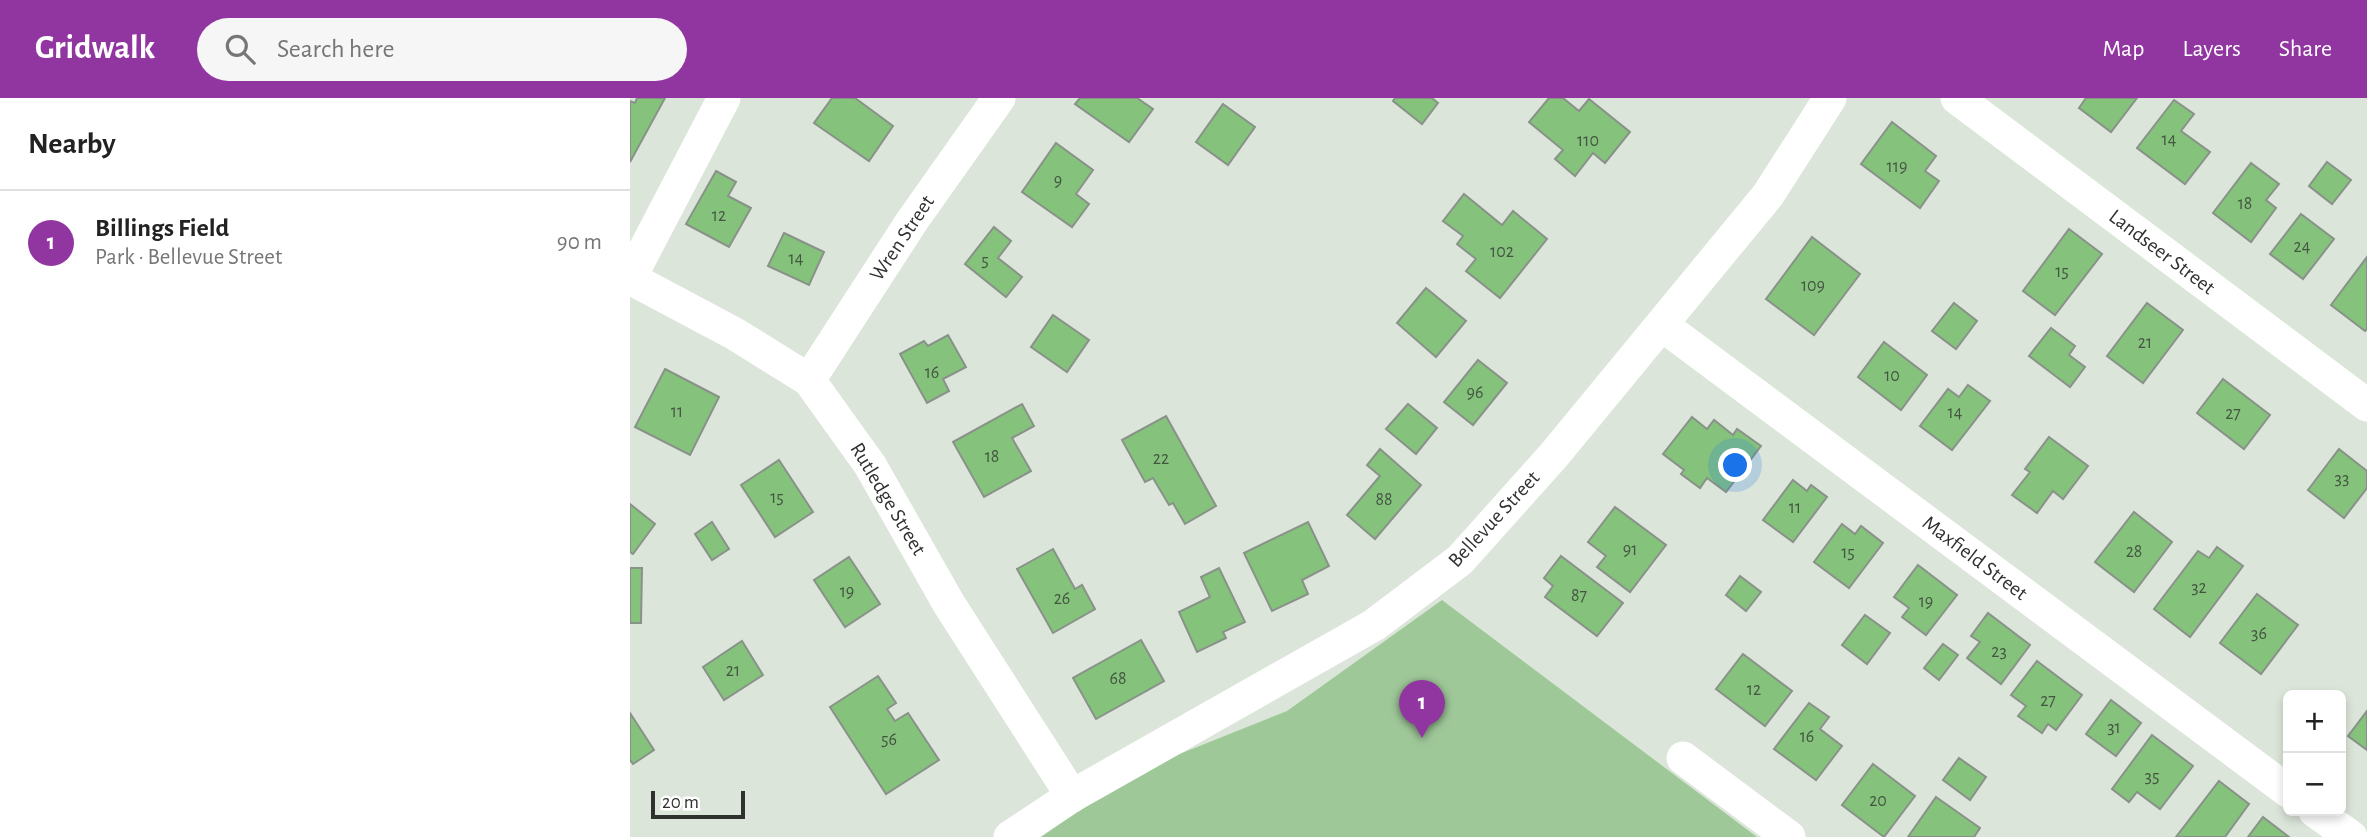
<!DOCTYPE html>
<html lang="en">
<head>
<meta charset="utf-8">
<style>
	:root { --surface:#fff; --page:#f6f6f6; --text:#222; --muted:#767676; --line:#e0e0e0; --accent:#9136a1 }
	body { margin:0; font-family:"Alegreya Sans",sans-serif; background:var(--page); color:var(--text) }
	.controls { position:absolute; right:21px; bottom:21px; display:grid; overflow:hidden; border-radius:10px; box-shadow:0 4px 10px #0003 }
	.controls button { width:63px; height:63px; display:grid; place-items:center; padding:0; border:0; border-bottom:2px solid var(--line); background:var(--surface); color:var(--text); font:35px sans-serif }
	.scale { position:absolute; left:21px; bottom:18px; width:94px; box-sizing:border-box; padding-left:7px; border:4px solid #2e312d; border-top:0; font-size:19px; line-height:24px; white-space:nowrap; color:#2e312d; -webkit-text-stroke:5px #fff; paint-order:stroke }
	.you { position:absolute; left:1106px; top:368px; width:24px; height:24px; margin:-18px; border:5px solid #fff; border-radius:50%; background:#1a73e8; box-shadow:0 0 0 10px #1a73e833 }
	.badge { display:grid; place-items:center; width:46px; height:46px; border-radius:50%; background:var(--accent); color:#fff; font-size:23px; font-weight:700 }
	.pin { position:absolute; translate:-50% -58px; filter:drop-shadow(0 2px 4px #0008) }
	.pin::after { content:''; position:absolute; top:37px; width:24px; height:21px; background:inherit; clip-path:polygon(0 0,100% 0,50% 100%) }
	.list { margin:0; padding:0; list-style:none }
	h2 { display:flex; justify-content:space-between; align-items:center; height:91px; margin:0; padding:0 28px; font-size:30px }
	h2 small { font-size:23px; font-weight:400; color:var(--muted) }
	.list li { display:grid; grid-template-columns:46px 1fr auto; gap:21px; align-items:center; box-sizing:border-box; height:105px; padding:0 28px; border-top:2px solid var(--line) }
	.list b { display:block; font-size:26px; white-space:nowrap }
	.list p { margin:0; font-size:23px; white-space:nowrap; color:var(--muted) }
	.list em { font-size:23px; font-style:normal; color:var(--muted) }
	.icon { flex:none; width:38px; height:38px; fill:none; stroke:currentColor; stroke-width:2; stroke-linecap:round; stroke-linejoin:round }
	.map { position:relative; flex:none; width:1737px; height:739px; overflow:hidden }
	header { display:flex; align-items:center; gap:42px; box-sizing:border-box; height:98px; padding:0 35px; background:var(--accent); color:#fff }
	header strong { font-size:33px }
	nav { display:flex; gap:38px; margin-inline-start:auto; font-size:24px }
	.search { width:490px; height:63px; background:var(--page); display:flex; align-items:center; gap:18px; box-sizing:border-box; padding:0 24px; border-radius:38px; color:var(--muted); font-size:26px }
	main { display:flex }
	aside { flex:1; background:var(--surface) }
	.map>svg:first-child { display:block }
	.green { fill:#9fc899 }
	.building { fill:#85c37d; stroke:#899288; stroke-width:2 }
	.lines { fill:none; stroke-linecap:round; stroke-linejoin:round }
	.minor { stroke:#fff; stroke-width:33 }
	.labels { text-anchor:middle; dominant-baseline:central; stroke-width:6; stroke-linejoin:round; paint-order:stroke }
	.number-label { font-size:18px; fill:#445641 }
	.street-label { font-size:21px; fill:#2e312d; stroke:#fff }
</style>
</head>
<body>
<header>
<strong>Gridwalk</strong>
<div class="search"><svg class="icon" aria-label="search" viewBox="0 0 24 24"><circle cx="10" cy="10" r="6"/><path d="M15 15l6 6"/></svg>Search here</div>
<nav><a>Map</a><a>Layers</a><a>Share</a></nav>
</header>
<main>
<aside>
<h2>Nearby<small></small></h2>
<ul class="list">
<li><span class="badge">1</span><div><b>Billings Field</b><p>Park · Bellevue Street</p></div><em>90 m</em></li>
</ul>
</aside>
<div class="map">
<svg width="1737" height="739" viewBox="0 0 1737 739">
	<rect width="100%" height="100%" fill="#dce5da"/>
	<polygon class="green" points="812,502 1127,739 411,739 502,675 657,613"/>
	<g class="building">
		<polygon points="7,0 35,0 0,64 0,3 5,5"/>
		<polygon points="202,0 225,0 263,28 239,63 184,25"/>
		<polygon points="450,0 507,0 523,11 499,44 445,6"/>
		<polygon points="765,0 802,0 808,5 792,26 763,3"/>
		<polygon points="919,0 933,0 949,13 959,1 1000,34 975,65 963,55 945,78 925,61 933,52 899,24"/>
		<polygon points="1456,0 1507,0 1481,34 1449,10"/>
		<polygon points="1544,2 1564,16 1551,33 1580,54 1555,86 1507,50"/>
		<polygon points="593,6 625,29 598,67 566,44"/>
		<polygon points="1262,24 1306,58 1295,73 1309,83 1290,110 1231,66"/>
		<polygon points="426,45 463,72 446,96 459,106 442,129 392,94"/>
		<polygon points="1697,64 1721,82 1702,106 1679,88"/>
		<polygon points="1621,65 1649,86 1636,102 1646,110 1621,144 1583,115"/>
		<polygon points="86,73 106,84 98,98 121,110 99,149 56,126"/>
		<polygon points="834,96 872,127 883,113 917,141 870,200 836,173 846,161 827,146 833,138 813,123"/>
		<polygon points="1671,116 1704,141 1673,181 1640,156"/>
		<polygon points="364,129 381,143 368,160 392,179 376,199 335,166"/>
		<polygon points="1439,131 1472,156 1425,217 1393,193"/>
		<polygon points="154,135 194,154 179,187 138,168"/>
		<polygon points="1182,139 1230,176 1184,237 1136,201"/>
		<polygon points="1737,159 1737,231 1735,233 1701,207"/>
		<polygon points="796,190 836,223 806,259 767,225"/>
		<polygon points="1324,205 1347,223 1326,251 1302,233"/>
		<polygon points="1517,205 1553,232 1513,285 1477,258"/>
		<polygon points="423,217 459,242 437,274 401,249"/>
		<polygon points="1421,230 1445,248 1439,257 1455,269 1440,289 1399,258"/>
		<polygon points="318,237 336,269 313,281 319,293 297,305 270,256 294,243 298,248"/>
		<polygon points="1254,244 1297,277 1271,312 1228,279"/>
		<polygon points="848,262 877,285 843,327 814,304"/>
		<polygon points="35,271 89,299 60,357 5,329"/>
		<polygon points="1593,281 1640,317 1614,351 1567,315"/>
		<polygon points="1338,287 1360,303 1322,352 1290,328 1318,291 1329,299"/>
		<polygon points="392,306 404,328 382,340 401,373 354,399 323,344"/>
		<polygon points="778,306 807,330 786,356 756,331"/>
		<polygon points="536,318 586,408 555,426 543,405 539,407 523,380 515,384 492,342"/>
		<polygon points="1062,319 1077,331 1084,322 1103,337 1107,331 1131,348 1096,394 1077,380 1070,390 1051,376 1054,372 1033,356"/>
		<polygon points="1419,339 1458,368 1433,401 1423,393 1407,415 1382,397 1400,374 1395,371"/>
		<polygon points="750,351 791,387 745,441 717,417 750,378 737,367"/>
		<polygon points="1709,351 1737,373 1737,390 1714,420 1678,392"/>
		<polygon points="149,362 183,414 145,439 111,387"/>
		<polygon points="1163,382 1177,393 1181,387 1197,399 1163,444 1133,422"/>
		<polygon points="0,406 25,426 3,456 0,454"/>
		<polygon points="985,409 1036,447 1000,494 967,469 976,458 958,444"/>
		<polygon points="1504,414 1542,444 1504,494 1465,464"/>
		<polygon points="82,424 99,451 82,462 65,436"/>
		<polygon points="678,424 699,468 672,482 678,496 642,513 614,455"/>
		<polygon points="1212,426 1225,436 1231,428 1253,445 1219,490 1184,464"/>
		<polygon points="1587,449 1613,468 1560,539 1524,511 1568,453 1579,460"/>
		<polygon points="423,451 445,491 452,487 465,511 423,535 387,471"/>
		<polygon points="931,458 993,505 967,538 915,499 923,488 914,480"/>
		<polygon points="219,459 250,506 215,529 184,482"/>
		<polygon points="1288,467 1327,497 1296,537 1272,519 1279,510 1264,499"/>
		<polygon points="0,470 12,470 11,525 0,525"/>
		<polygon points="589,470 615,524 593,534 596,540 567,554 549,514 580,499 571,479"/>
		<polygon points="1110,478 1131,494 1116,513 1096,497"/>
		<polygon points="1627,496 1668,527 1631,576 1590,545"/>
		<polygon points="1358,515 1400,547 1371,586 1337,560 1350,544 1341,538"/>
		<polygon points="1235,517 1260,535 1237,566 1212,547"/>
		<polygon points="511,542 534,583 466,621 443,580"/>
		<polygon points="112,543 133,577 94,602 73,569"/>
		<polygon points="1313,546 1328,557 1309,582 1294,570"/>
		<polygon points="1113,556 1162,593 1135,628 1086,591"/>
		<polygon points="1407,563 1452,597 1426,632 1418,626 1412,635 1388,618 1396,608 1381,597"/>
		<polygon points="248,578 266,605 257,611 265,623 278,615 309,662 256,696 200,609"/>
		<polygon points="1481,602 1511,625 1486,658 1456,636"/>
		<polygon points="1179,605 1199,619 1190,631 1212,648 1186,682 1144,651"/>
		<polygon points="1737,613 1737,652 1718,638"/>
		<polygon points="0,615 24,652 3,666 0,662"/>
		<polygon points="1522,637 1563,668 1530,711 1507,694 1499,704 1482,691"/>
		<polygon points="1329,660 1356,679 1340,702 1313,682"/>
		<polygon points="1243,666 1285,698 1254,739 1212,707"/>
		<polygon points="1589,683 1619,706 1595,739 1546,739"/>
		<polygon points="1306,699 1350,730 1344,739 1278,739"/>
		<polygon points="1633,719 1659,739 1618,739"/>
	</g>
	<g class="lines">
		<g class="minor">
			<polyline points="1327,0 1737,307"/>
			<polyline points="0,180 105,236 179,282 240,367 319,506 442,698"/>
			<polyline points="0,180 94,0"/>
			<polyline points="1032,227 1658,693"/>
			<polyline points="179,282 282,123 369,0"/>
			<polyline points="1053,660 1159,739"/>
			<polyline points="1685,713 1721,739"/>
			<polyline points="380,739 442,698 744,527 830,462 924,357 1138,97 1200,0"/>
		</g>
	</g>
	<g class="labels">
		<g class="number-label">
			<text x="1539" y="42">14</text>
			<text x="958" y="43">110</text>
			<text x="1267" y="69">119</text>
			<text x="428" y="83">9</text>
			<text x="1615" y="106">18</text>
			<text x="89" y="118">12</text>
			<text x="1672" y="149">24</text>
			<text x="872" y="154">102</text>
			<text x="166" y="161">14</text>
			<text x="355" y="163">5</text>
			<text x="1432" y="174">15</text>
			<text x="1183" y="188">109</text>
			<text x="1515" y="245">21</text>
			<text x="302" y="275">16</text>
			<text x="1262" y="278">10</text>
			<text x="845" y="295">96</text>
			<text x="47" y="314">11</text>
			<text x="1325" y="315">14</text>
			<text x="1603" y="316">27</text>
			<text x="362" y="359">18</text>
			<text x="531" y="361">22</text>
			<text x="1712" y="381">33</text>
			<text x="147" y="400">15</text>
			<text x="754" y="402">88</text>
			<text x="1165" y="410">11</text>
			<text x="1000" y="452">91</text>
			<text x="1504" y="454">28</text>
			<text x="1218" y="455">15</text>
			<text x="1569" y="490">32</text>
			<text x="217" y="494">19</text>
			<text x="949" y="498">87</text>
			<text x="432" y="501">26</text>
			<text x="1296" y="504">19</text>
			<text x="1629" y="536">36</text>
			<text x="1369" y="554">23</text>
			<text x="103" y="573">21</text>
			<text x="488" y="581">68</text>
			<text x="1124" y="592">12</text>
			<text x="1418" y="603">27</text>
			<text x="1484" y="630">31</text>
			<text x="1177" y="639">16</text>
			<text x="259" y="642">56</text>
			<text x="1522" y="679">35</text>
			<text x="1248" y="703">20</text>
		</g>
		<g class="street-label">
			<text transform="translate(272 140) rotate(-56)">Wren Street</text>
			<text transform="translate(1532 154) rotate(37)">Landseer Street</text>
			<text transform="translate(258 401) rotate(59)">Rutledge Street</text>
			<text transform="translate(864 421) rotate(-47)">Bellevue Street</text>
			<text transform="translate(1345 460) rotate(37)">Maxfield Street</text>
		</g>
	</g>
</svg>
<div class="controls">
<button>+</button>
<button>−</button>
</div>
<div class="scale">20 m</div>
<div class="you"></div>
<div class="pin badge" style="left:792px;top:640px">1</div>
</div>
</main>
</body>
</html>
